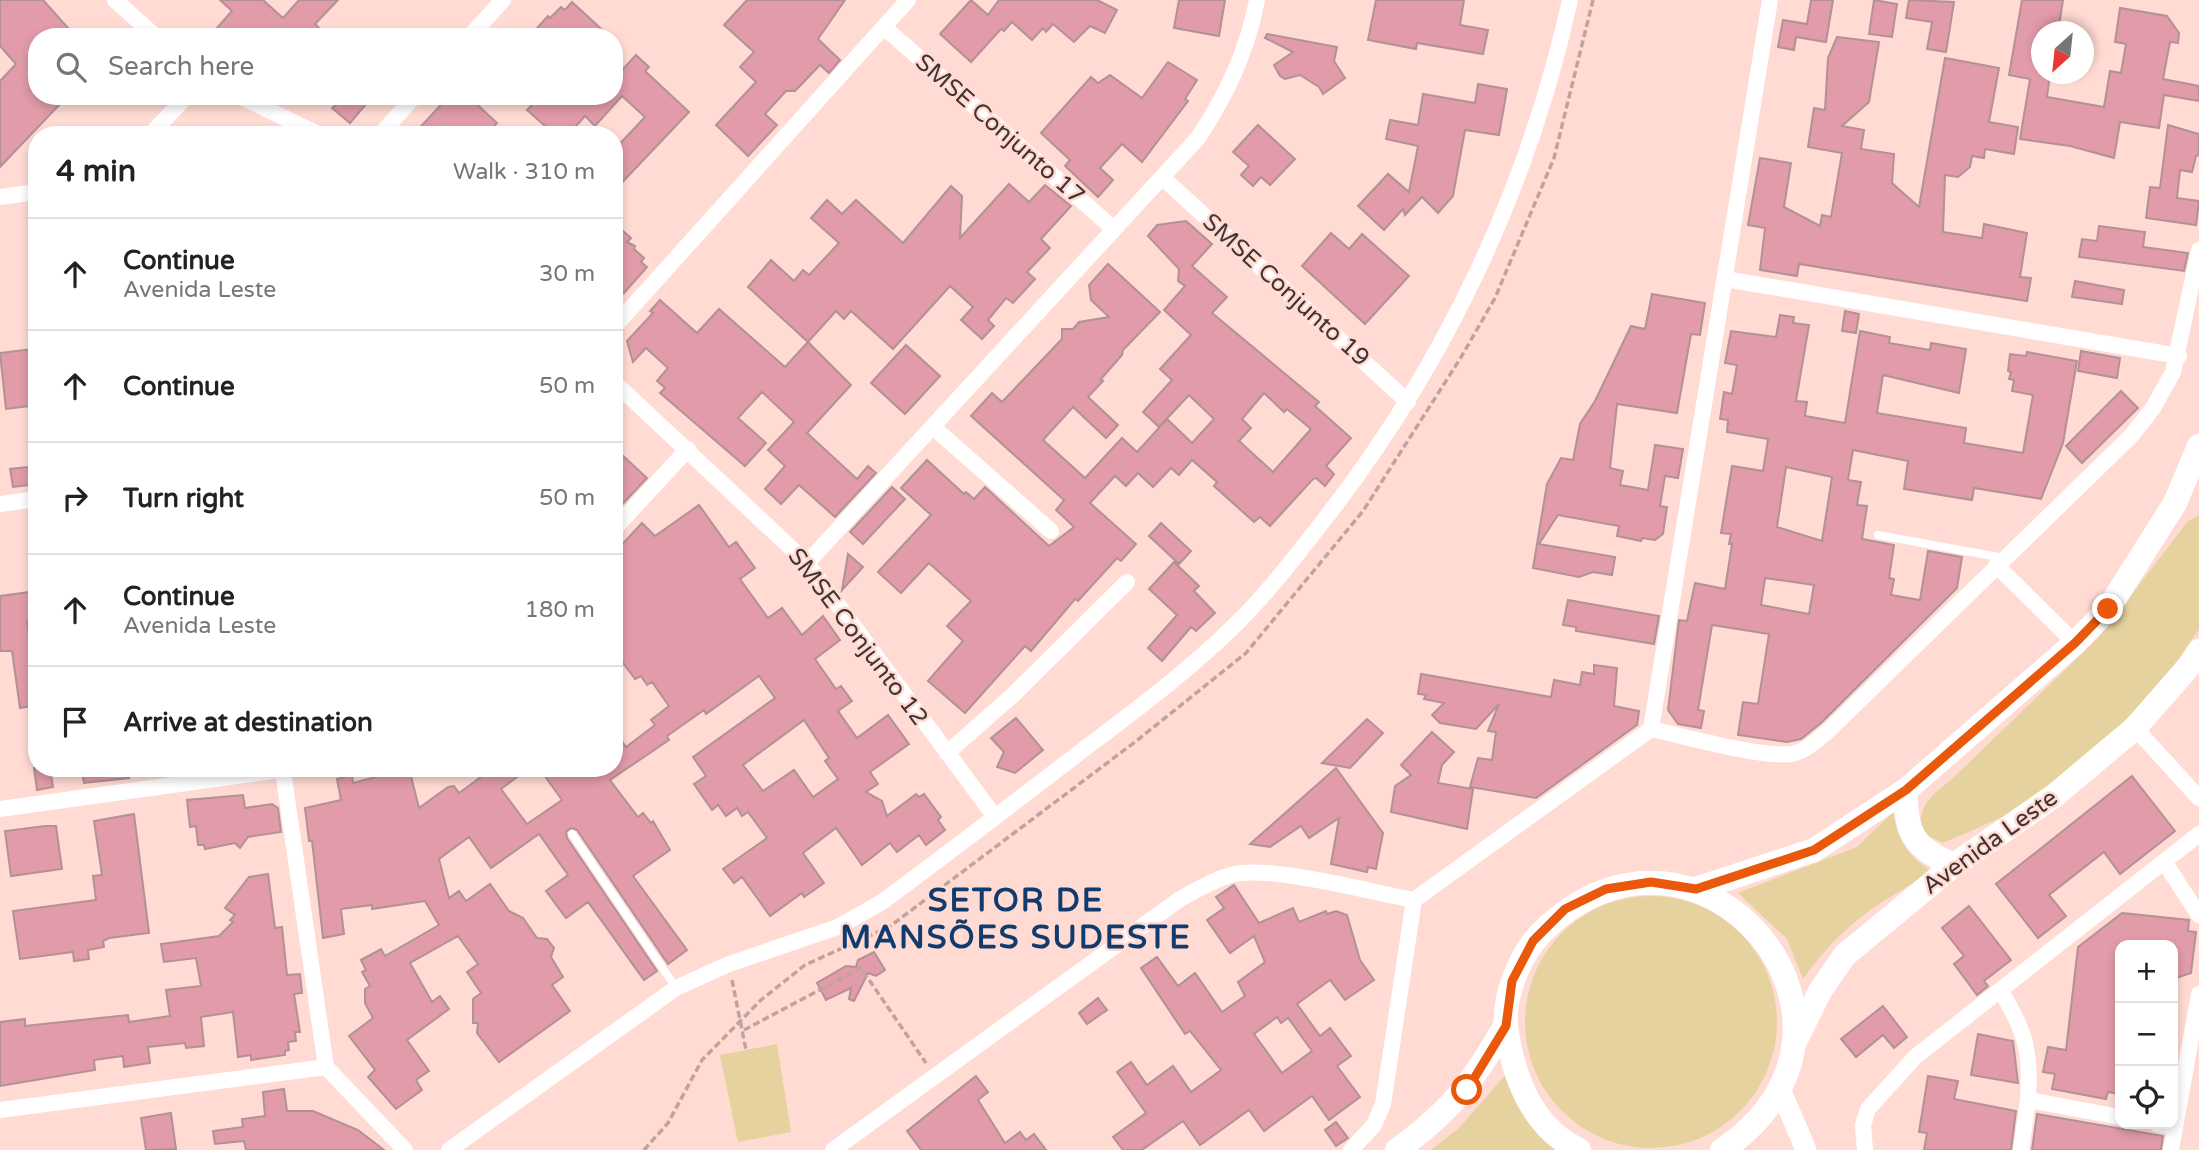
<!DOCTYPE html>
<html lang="en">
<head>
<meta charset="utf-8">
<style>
	:root { --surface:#fff; --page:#f2f2f2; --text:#222; --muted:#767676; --line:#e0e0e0 }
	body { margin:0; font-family:"Varela Round",sans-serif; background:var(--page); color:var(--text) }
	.controls { position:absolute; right:21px; bottom:21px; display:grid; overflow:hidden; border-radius:14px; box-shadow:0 4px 10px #0003 }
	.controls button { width:63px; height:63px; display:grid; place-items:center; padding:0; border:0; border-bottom:2px solid var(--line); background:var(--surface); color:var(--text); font:35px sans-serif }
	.compass { position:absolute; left:2031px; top:21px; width:63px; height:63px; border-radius:50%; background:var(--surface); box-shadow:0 4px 10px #0003; rotate:207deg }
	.stop { position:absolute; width:21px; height:21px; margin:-16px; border:5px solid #ea580c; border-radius:50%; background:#fff }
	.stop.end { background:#ea580c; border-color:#fff; box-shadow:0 2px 7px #0008 }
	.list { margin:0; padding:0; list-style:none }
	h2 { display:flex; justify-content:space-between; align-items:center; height:91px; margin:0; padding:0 28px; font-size:30px }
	h2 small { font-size:23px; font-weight:400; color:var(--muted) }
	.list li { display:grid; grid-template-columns:46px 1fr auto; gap:21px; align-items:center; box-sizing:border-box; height:112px; padding:0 28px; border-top:2px solid var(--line) }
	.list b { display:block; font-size:26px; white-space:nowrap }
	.list p { margin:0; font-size:23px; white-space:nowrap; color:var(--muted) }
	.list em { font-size:23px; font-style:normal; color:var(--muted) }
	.icon { flex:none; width:38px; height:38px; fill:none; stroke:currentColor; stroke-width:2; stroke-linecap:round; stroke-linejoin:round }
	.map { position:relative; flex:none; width:2199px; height:1150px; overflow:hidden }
	.search { position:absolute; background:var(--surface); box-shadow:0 4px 10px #0003; left:28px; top:28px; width:595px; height:77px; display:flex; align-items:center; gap:18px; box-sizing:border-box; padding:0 24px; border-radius:28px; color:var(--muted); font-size:26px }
	.panel { position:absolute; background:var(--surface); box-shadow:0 4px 10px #0003; left:28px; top:126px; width:595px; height:651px; border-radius:28px }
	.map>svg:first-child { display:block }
	.green { fill:#e6d29f }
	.building { fill:#e19ba9; stroke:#b29197; stroke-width:2; fill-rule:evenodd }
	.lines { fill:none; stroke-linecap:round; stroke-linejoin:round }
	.path { stroke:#bfa39c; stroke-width:3.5; stroke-dasharray:7 3.5; stroke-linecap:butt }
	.service { stroke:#fff; stroke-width:8 }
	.minor { stroke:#fff; stroke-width:16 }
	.secondary { stroke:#fff; stroke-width:21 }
	.primary { stroke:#fff; stroke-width:24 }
	.route { stroke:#ea580c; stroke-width:9 }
	.labels { text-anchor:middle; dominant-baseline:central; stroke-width:5; stroke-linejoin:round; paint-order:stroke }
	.street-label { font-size:24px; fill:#423431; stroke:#ffdbd3 }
	.district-label { font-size:32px; font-weight:bold; letter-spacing:2px; fill:#0f3b6e; stroke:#ffdbd3 }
</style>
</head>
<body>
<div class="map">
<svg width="2199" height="1150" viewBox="0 0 2199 1150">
	<rect width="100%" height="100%" fill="#ffdbd3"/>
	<g class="green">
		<path d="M2199,515V629L2162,683L2117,729L2048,786L2012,813L1943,843L1921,833C1917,804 1934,794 1954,777L2099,637L2188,521Z"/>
		<path d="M1893,812C1898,841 1907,855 1933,872C1874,905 1843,924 1803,979L1787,939L1738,893L1857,847Z"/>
		<circle cx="1651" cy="1022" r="126"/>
		<polygon points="777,1044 791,1132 738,1142 720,1055"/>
		<polygon points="1507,1073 1563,1150 1431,1150 1459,1128"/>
	</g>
	<g class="building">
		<polygon points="0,0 43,0 69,29 62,37 37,37 37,96 54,96 61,103 0,167 0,81 16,64 0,46"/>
		<polygon points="220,0 263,0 283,18 299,0 338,0 315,24 328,37 279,37 272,30 265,37 209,37 232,11"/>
		<polygon points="747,0 845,0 818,39 840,60 829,73 820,65 795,91 786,91 765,114 777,125 748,156 716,125 756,82 740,67 754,52 724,25"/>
		<polygon points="971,0 988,15 999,0 1097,0 1117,10 1105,33 1090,26 1074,42 1053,24 1046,32 1043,28 1032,40 1012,22 1004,31 1001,29 971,62 940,34"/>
		<polygon points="1179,0 1225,0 1219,36 1174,28"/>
		<polygon points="1376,0 1464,0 1460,25 1488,30 1483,54 1417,43 1416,49 1368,40"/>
		<polygon points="1811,0 1833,0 1826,42 1796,37 1794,50 1778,47 1783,20 1807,24"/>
		<polygon points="1874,0 1897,4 1892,37 1869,34"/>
		<polygon points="1909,0 1954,2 1946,52 1927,49 1932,22 1906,18"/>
		<polygon points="2022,0 2063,0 2058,32 2041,32 2041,74 2050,74 2047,97 2104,107 2110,71 2121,73 2126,44 2115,42 2120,8 2167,16 2179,33 2178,43 2170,42 2163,79 2199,86 2199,101 2164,95 2159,128 2120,122 2114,158 2070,146 2020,139 2030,79 2009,75"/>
		<polygon points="572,2 610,37 529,37 548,16 550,18 561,7 565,10"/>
		<polygon points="1267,34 1337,47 1334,61 1345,78 1323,94 1319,87 1300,75 1285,79 1280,76 1274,65 1293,52 1265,38"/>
		<polygon points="1837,37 1879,42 1869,102 1842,126 1864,130 1861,149 1894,154 1892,183 1919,207 1945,58 1999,68 1989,122 2018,127 2014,154 1985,149 1984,158 1972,156 1970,167 1958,177 1945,175 1943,232 1982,238 1984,224 2027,233 2020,277 2031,278 2027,301 1799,264 1797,276 1760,270 1765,228 1748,225 1760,158 1791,163 1784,207 1820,226 1822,215 1831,217 1842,153 1808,147 1814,108 1825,110 1828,58"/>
		<polygon points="636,55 649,67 645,71 689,112 614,191 614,150 645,117 622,96 595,126 585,116 568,135 537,135 545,126 527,110 540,96 614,96 614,79"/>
		<polygon points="1168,62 1197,80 1185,99 1188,101 1142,162 1122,144 1100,168 1113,180 1098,197 1065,166 1070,160 1041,133 1091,77 1098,83 1110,75 1142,98"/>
		<polygon points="1478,84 1507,89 1499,135 1465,130 1453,196 1438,213 1422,197 1405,215 1403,209 1384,230 1358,206 1388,174 1409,192 1418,146 1386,139 1390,120 1418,125 1423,94 1475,103"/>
		<polygon points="346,96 373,96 350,123 332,108"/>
		<polygon points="449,96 468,96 497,123 486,135 413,135"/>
		<polygon points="1258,125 1295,159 1270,185 1261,177 1253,186 1241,175 1249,166 1233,152"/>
		<polygon points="2168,125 2199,134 2199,155 2196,156 2192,172 2180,170 2177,198 2199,201 2196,225 2146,218 2150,187 2160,188"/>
		<polygon points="1009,184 1029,202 1045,185 1071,206 1041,239 1050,248 1027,272 1035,279 1013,303 1006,298 988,320 994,326 982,339 961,320 973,307 950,286 893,349 851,311 844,319 836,311 808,342 748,287 771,260 794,281 803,270 809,275 839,243 811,218 827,200 842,214 856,200 903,243 951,186 962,196 960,238"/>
		<path d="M1186,221L1212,244L1192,266L1227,297L1212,313L1319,402L1315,406L1351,438L1326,466L1334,474L1325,486L1316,478L1313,479L1270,526L1260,517L1254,522L1214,486L1217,482L1192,460L1179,475L1171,468L1153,487L1138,473L1126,486L1115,476L1090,503L1136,544L1121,561L1117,558L1078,601L1075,599L1031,651L1025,646L965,713L928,681L963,641L947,626L971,601L929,563L901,593L878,572L931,515L901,488L927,460L964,494L966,492L974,499L985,487L1049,546L1074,527L1056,510L1064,500L971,416L992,393L1002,402L1062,339V329H1073L1079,322L1109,317L1091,300L1089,285L1108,264L1160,312L1123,350L1122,355L1101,379L1103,381L1088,397L1118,425L1106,438L1073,407L1043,440L1085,478L1122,438L1137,452L1167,419L1192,443L1214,419L1189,395L1159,427L1143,412L1172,380L1160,369L1191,335L1164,310L1185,286L1178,281L1179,269L1148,236L1157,225ZM1264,393L1284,412L1287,409L1311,429L1273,472L1239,441L1251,428L1242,419Z"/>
		<polygon points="614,223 631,238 627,242 635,246 634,249 644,258 641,262 647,267 624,293 614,283"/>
		<polygon points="2099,226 2145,232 2143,247 2188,253 2184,271 2079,257 2082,239 2097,241"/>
		<polygon points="1331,233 1349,249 1362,234 1409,276 1365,324 1302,266"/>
		<polygon points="2075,281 2124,290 2122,304 2072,297"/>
		<polygon points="1652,294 1705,303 1700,335 1691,334 1677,413 1617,404 1610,468 1623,471 1620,485 1648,490 1655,445 1683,449 1678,478 1665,476 1660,506 1667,507 1663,534 1655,540 1642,538 1641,541 1617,536 1619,526 1558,515 1539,544 1615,557 1612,575 1593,572 1579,577 1533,568 1547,484 1561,458 1573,460 1580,424 1595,401 1631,326 1645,329"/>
		<polygon points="660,300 697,333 719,309 785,367 808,342 851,385 807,433 857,479 868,466 876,473 835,517 799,485 781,504 765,489 785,466 768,450 794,422 762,392 738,418 766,443 745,466 660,393 665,388 657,381 668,368 646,348 633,362 627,341 653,313 650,311"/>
		<polygon points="1845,311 1859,314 1856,333 1842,331"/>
		<path d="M1780,315L1794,317L1793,323L1809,325L1796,401L1807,402L1805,416L1845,423L1860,331L1890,337L1889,343L1930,350L1931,343L1966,349L1959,393L1883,375L1877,413L1966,428L1964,443L2023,453L2033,395L2012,391L2014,380L2009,379L2011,372L2008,371L2010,354L2026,356L2027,352L2077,361L2063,443L2041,499L1974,488L1972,500L1904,489L1908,461L1853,450L1848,480L1861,482L1857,505L1867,506L1862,539L1894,545L1889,578L1894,579L1891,595L1920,600L1928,551L1962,557L1957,588L1821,723L1801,739L1787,742L1738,735L1743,702L1758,704L1769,634L1712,625L1698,710L1704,711L1701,728L1678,724L1668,710L1679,620L1687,621L1695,583L1725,589L1732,544H1729L1731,534L1721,533L1732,466L1763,471L1768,439L1727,432L1728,420L1720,419L1724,392L1732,394L1737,365L1725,363L1731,331L1776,337ZM1786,467L1832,477L1822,541L1777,527ZM1765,578L1814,585L1809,614L1761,605Z"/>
		<polygon points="906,345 940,376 905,414 871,383"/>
		<polygon points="32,349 34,363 37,363 37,405 6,409 0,353"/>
		<polygon points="2081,351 2120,358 2117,378 2078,371"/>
		<polygon points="2121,391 2138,408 2082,463 2066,446"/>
		<polygon points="621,454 647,478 614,513 614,462"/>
		<polygon points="37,466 37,484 13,487 10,469"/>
		<polygon points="892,487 905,499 863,544 850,532"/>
		<path d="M699,505L729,547L736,542L755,568L740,579L768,618L782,608L802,635L823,616L840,640L815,659L836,689L841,686L852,701L838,711L857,738L888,715L909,744L870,772L878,784L866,792L882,801L887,816L916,794L919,797L924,794L941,817L938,820L945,830L926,845L919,835L897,852L890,843L862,865L836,828L803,853L824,883L804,897L802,893L770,916L742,877L734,883L723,869L767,838L748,812L742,816L737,808L726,816L718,805L712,810L694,784L706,776L693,757L775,698L759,676L706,714L704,710L667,736L669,740L610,780L638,817L643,813L651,823L653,821L670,850L633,876L687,950L668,964L577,830L571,828L566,832L567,838L657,971L644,980L588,902L566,918L546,891L568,875L539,834L491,868L469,837L439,859L449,898L459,891L466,901L490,884L509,911L523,918L537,938L547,939L554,948L551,957L563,977L552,985L570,1011L499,1062L477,1033L478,1023H473V999L481,993L467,972L478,964L458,936L410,963L432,1002L440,996L449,1009L407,1040L429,1071L416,1080L422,1090L396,1109L368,1077L375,1070L349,1036L373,1018L365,1003V989L370,986L362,972L366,970L361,960L381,949L385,956L439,925L425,901L372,909V905L341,909L344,934L323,938L312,841H309L305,808L341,800L337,779L352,775L353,783L387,774V771L409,768L419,808L448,787L454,786L459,793L493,768H529L501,789L527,824L562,800L539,768H614V730L626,747L655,725L651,720L669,706L652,682L647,685L641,676L635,679L614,651V553L642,523L655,536ZM804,720L829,758L825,761L838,779L813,797L794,770L763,791L743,765Z"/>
		<polygon points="1161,523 1191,551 1179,564 1149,536"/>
		<polygon points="848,554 863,567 842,590"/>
		<polygon points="1174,562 1199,586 1194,591 1215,613 1196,631 1191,627 1162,661 1148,648 1177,615 1149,589"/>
		<polygon points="37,591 37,621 27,622 31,651 37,651 37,705 20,708 12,651 0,651 0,596"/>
		<polygon points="1568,600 1659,616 1654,644 1576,631 1576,627 1563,625"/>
		<polygon points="1594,665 1617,668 1614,706 1639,711 1637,725 1536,798 1470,787 1478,758 1492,760 1496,732 1488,731 1499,704 1476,729 1440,723 1432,715 1444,703 1424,699 1426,695 1418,694 1421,674 1551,697 1554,680 1580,685 1582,672 1594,674"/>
		<polygon points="1016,718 1043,750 1015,773 997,767 1004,752 991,738"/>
		<polygon points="1367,719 1383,733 1350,768 1322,763"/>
		<polygon points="1432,732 1454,752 1442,765 1438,783 1473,789 1467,829 1391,812 1395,786 1411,775 1401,765"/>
		<polygon points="34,768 50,768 53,787 37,790"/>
		<polygon points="81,768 128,768 129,778 84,783"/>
		<polygon points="1336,768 1383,833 1376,869 1368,867 1367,872 1331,864 1339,818 1309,838 1301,826 1270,847 1250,844"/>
		<polygon points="2132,776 2175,831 2120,874 2104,852 2049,895 2066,916 2038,938 1996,884"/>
		<polygon points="243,795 245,808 272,804 278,808 281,832 248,837 240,848 235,843 205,849 204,845 198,845 196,826 190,827 187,800"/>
		<polygon points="134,814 149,933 109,938 103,941 104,947 88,950 89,959 74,961 73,952 20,959 13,911 96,900 93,876 102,875 94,821"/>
		<polygon points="45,826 56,826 62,869 11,876 5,831"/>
		<polygon points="268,874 275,928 282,927 287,975 300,974 302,993 294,994 300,1032 295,1032 296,1041 288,1042 289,1050 285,1051 285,1055 251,1060 251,1055 238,1057 233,1012 201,1017 204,1046 186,1048 185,1043 148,1047 150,1063 124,1067 123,1056 94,1060 95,1070 0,1086 0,1022 25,1019 25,1026 128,1015 129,1022 170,1016 166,990 201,986 196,958 164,962 161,944 219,936 233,922 230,920 235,915 225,908 249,877"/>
		<path d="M1234,885L1259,923L1293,908L1299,922L1326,911L1327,914L1336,911L1347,915L1360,960L1374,980L1345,1000L1330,980L1297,1004L1320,1036L1330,1028L1351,1056L1337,1066L1360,1097L1329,1120L1312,1096L1264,1131L1249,1110L1200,1145L1183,1121L1142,1150H1123L1113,1137L1146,1113L1117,1072L1131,1062L1147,1085L1173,1066L1191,1092L1221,1070L1190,1031L1185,1034L1141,968L1157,957L1178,986L1195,973L1222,1012L1245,996L1238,982L1265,962L1254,936L1230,953L1207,920L1224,908L1216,897ZM1277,1017L1281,1023L1288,1018L1312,1051L1282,1073L1254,1034Z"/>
		<polygon points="1969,906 2011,960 1984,981 1988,986 1977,995 1954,964 1964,956 1942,928"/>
		<polygon points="2122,913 2189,920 2188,931 2196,932 2191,973 2173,979 2173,945 2120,945 2120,1094 2108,1092 2106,1099 2052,1089 2055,1074 2043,1072 2048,1047 2066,1050 2078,947"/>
		<polygon points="874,952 885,970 876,976 868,973 854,1001 849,999 851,988 826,1000 817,983 846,966 856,967 858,960"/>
		<polygon points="1098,998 1107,1010 1087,1024 1079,1013"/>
		<polygon points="1883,1006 1907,1037 1894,1048 1883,1035 1856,1057 1841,1039"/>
		<polygon points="1978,1034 2013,1041 2018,1083 1971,1075"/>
		<polygon points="976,1076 988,1092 978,1100 1005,1143 1020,1132 1026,1140 1034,1134 1046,1150 921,1150 907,1131"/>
		<polygon points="1928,1076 1958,1081 1954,1099 2016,1111 2011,1150 1924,1150 1927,1133 1919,1132"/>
		<polygon points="284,1089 287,1111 313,1111 358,1130 384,1150 246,1150 244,1141 215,1144 213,1131 243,1127 242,1119 265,1116 263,1092"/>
		<polygon points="171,1113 176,1149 146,1150 141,1118"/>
		<polygon points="2037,1114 2163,1136 2161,1150 2032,1150"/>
		<polygon points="1336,1122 1348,1138 1336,1146 1325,1130"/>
	</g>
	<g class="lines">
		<g class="path">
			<polyline points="732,980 746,1050"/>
			<polyline points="744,1030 861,968 926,1063"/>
			<polyline points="644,1150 668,1123 702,1060 761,1000 805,965 889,927 1135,742 1246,653 1363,511 1460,359 1495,298 1554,158 1593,0"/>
		</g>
		<g class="service">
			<polyline points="1878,535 2004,558"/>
			<polyline points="572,834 676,988"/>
		</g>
		<g class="minor">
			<polyline points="115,0 156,37"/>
			<polyline points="885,28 1114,229"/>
			<polyline points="469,37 503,0"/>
			<polyline points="239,96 320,135"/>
			<polyline points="150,135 187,96"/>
			<polyline points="380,135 415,96"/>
			<polyline points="1163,178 1408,402"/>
			<polyline points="0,197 37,192"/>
			<polyline points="1725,279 2179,356"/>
			<polyline points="614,327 908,0"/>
			<polyline points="614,382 807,563 995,817"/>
			<polyline points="933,427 1051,531"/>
			<polyline points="0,504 37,499"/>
			<polyline points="614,529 688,449"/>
			<path d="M807,563L1198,138C1227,94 1247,52 1257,0"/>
			<polyline points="1996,565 2075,643"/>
			<polyline points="2135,728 2199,798"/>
			<path d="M1651,729C1684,736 1761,758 1791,754C1805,752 1817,740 1828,731L2132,435L2153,408L2173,372L2199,250"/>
			<polyline points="947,753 1013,695 1127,582"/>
			<polyline points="0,809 294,768"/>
			<polyline points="2165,863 2199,915"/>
			<path d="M2001,991C2026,1033 2031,1051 2028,1100"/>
			<polyline points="326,1067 405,1150"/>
			<polyline points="0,1110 326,1067 283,771"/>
			<polyline points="2157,1124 2175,1127"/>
			<path d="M449,1150L676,988L729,964L838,927L882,902C951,851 1019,799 1088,746C1137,709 1188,671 1233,627C1269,592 1300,551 1331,511C1447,360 1529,186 1570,0"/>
			<path d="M833,1150L1180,899C1197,890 1216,878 1235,874C1274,866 1371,892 1414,900L1651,729L1770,0"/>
			<polyline points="1351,1150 1374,1125 1383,1104 1414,900"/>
			<polyline points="1865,1150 1863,1125 1868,1109 1915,1057 2199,834"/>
			<polyline points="2021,1150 2028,1100 2120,1117"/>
			<polyline points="2171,1150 2199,994"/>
		</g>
		<polyline class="secondary" points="1781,1091 1806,1150"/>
		<g class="primary">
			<path d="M1906,790C1905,834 1914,848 1954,865"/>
			<polyline points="1696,889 1814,850 1906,790 2075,643 2108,609 2175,503 2199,446"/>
			<polyline points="1795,1042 1820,991 1845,955 1954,865 2054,796 2135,728 2191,664 2199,651"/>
			<path d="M1397,1150C1451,1111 1472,1083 1505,1026"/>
			<path d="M1579,1150C1533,1128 1515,1081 1507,1034C1501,1000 1519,955 1542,932C1699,777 1907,1026 1722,1150"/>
		</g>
	</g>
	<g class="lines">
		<polyline class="route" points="1467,1090 1506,1026 1512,981 1533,941 1565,909 1606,889 1651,882 1696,889 1814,850 1906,790 2075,643 2108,609"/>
	</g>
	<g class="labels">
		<g class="street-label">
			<text transform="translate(1000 129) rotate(41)">SMSE Conjunto 17</text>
			<text transform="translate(1286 290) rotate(42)">SMSE Conjunto 19</text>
			<text transform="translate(858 637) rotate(53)">SMSE Conjunto 12</text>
			<text transform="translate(1990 842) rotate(-36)">Avenida Leste</text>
		</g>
		<g class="district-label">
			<text x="1016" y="901">SETOR DE<tspan x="1016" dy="37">MANSÕES SUDESTE</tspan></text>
		</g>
	</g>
</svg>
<div class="controls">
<button>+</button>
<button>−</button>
<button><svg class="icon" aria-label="locate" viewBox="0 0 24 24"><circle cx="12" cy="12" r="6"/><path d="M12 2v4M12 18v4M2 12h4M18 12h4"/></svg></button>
</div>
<svg class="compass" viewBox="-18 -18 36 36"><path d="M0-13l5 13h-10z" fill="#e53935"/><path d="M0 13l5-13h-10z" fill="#767676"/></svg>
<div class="stop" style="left:1467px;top:1090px"></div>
<div class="stop end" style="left:2108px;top:609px"></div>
<div class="search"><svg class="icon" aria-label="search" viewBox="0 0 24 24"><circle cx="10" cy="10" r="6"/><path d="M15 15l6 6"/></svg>Search here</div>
<section class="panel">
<h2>4 min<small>Walk · 310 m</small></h2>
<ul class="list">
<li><svg class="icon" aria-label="ahead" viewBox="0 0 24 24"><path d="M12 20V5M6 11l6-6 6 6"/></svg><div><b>Continue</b><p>Avenida Leste</p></div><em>30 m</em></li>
<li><svg class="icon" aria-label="ahead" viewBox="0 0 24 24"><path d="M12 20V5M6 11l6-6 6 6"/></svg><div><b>Continue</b></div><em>50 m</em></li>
<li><svg class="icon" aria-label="right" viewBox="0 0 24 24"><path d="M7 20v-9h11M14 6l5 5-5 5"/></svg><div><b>Turn right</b></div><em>50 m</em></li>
<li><svg class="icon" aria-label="ahead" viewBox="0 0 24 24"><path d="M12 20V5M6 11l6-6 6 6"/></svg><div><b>Continue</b><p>Avenida Leste</p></div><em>180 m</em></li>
<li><svg class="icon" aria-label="arrive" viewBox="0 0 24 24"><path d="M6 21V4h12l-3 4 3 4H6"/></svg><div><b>Arrive at destination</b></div></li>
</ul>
</section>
</div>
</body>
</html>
